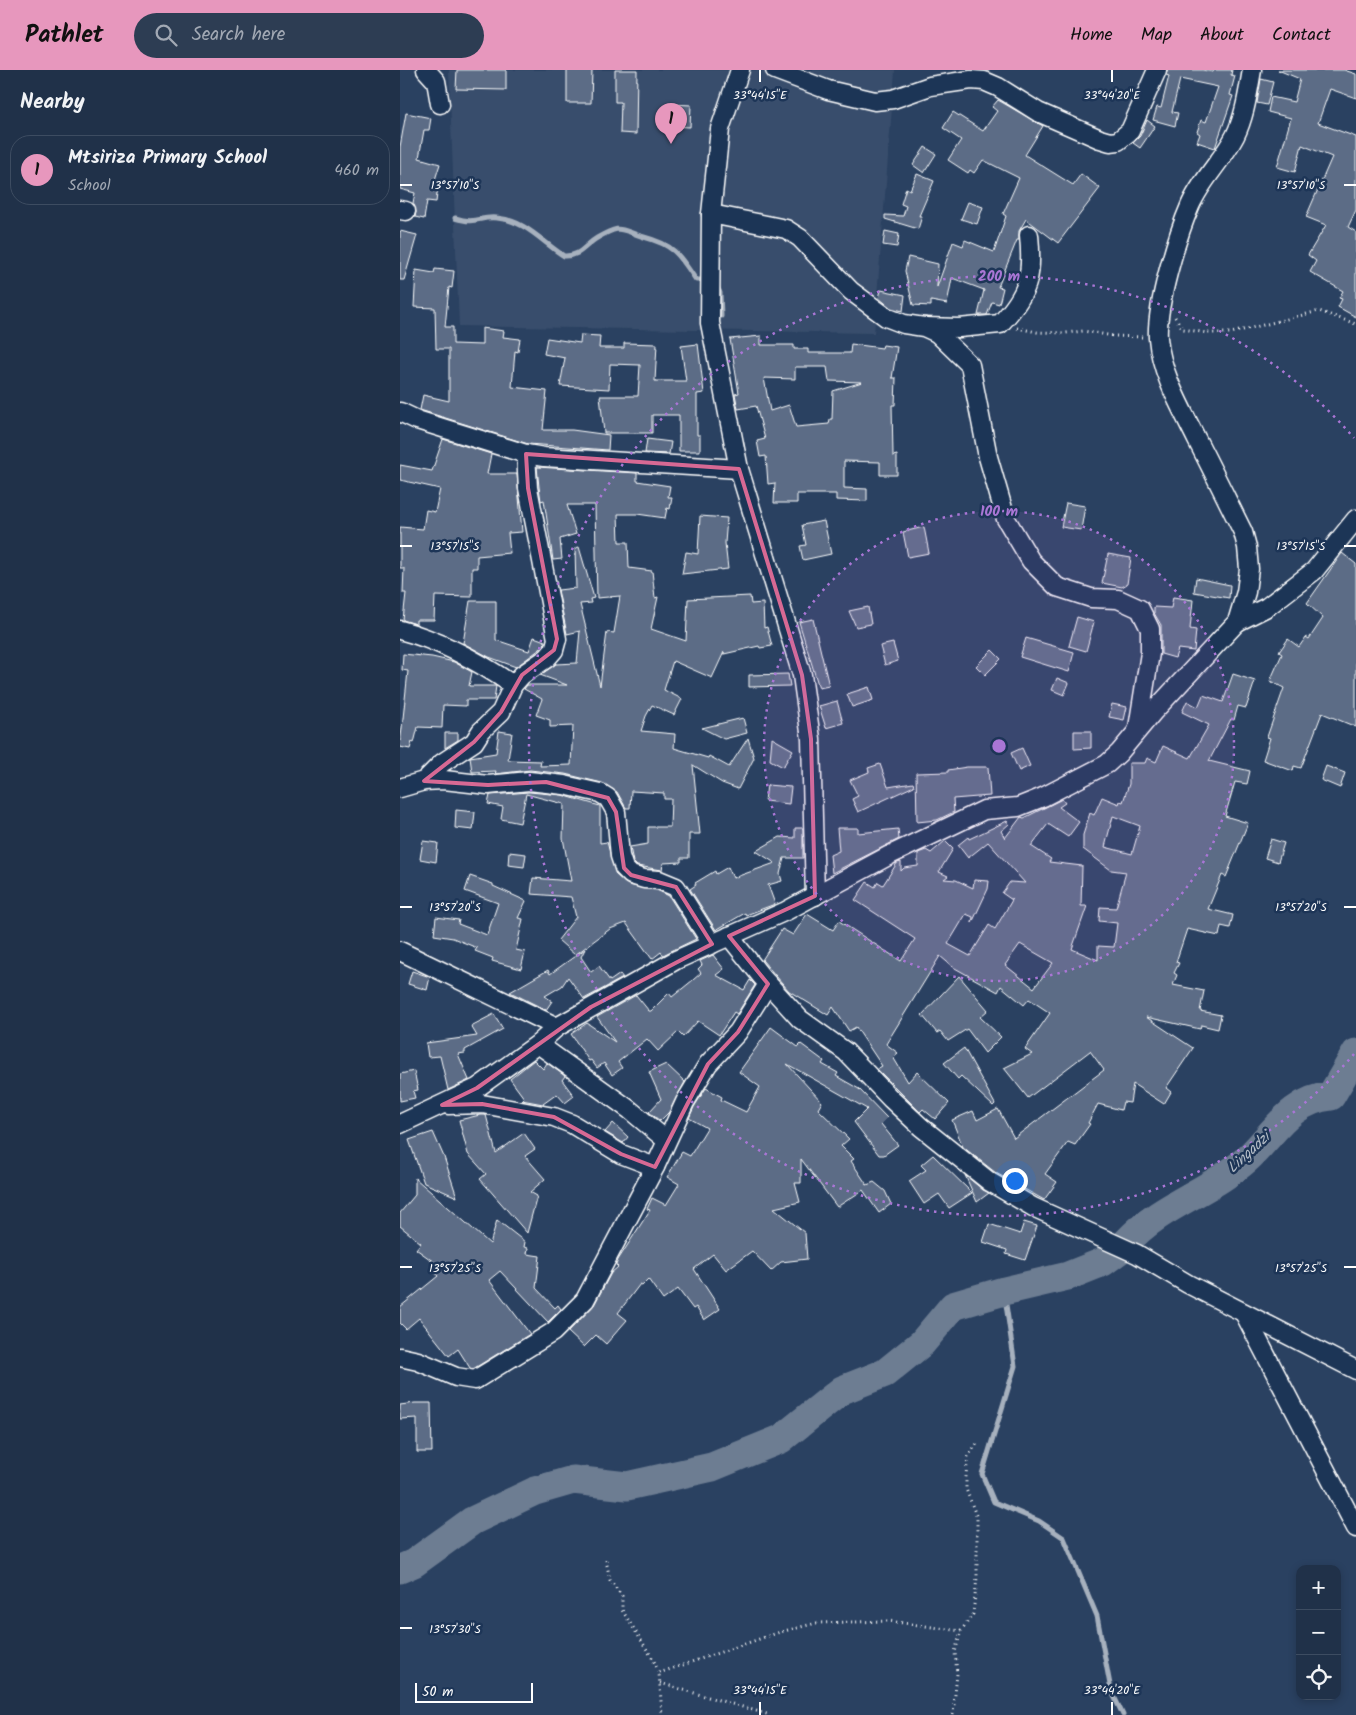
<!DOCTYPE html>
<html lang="en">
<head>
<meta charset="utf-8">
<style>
	:root { --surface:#203149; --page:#2d3d53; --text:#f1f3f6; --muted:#a2a9b4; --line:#3d4c61; --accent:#e797bd }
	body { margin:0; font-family:Kalam,sans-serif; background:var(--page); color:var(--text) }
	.controls { position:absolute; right:15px; bottom:15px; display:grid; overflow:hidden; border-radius:10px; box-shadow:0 2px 8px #0003 }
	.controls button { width:45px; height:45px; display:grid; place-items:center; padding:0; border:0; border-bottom:1px solid var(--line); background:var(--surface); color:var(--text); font:25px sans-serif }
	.scale { position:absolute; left:15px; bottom:12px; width:118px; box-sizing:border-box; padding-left:5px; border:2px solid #fff; border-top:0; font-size:14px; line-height:18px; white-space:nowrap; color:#fff; -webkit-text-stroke:4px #1d3557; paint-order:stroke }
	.you { position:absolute; left:614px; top:1110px; width:18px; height:18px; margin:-12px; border:4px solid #fff; border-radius:50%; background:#1a73e8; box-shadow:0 0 0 8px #1a73e833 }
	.badge { display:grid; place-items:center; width:32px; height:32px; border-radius:50%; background:var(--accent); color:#111; font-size:16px; font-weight:700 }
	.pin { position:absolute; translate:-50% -41px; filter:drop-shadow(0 1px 2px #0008) }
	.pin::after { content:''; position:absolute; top:26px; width:18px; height:15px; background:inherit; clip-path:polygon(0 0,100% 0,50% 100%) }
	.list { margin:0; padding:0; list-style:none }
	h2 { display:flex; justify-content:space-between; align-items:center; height:65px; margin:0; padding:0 20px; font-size:21px }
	h2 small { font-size:16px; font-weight:400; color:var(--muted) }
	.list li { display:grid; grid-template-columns:32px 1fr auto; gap:15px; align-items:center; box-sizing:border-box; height:70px; margin:0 10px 10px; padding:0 10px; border:1px solid var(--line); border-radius:20px }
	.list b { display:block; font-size:19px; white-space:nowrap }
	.list p { margin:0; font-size:16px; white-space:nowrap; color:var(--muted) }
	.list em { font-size:16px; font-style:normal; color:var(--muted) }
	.icon { flex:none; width:28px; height:28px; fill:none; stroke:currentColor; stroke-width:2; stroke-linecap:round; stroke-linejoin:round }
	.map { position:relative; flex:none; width:956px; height:1645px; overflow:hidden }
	header { display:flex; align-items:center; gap:30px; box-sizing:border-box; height:70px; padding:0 25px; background:var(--accent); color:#111 }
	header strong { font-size:24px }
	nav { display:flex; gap:28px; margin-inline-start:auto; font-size:18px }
	.search { width:350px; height:45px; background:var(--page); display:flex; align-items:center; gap:12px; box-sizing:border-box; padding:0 18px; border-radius:28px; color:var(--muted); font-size:19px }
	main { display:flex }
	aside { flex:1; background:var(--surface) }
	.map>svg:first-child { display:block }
	.built { fill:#394e6c }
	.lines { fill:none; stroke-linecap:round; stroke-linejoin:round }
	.stream { stroke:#a7b1be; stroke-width:5 }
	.river { stroke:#6d7d92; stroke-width:29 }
	.building { fill:#5b6c86; stroke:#fff; fill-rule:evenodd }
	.minor-casing { stroke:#fff; stroke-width:21 }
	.path { stroke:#fff; stroke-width:3; stroke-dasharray:1 4; stroke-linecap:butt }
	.minor { stroke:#1d3557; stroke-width:18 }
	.marked { fill:none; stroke:#d76994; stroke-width:4; stroke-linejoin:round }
	.ticks { fill:none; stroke:#fff; stroke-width:2 }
	.ring { fill:none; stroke:#a976d5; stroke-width:2.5; stroke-dasharray:2.5 5 }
	.labels { text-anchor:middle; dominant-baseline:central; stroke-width:5; stroke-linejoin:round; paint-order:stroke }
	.water-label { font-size:15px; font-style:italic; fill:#b6bec8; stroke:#1d3557 }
	.ticks-label { font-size:12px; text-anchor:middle; fill:#fff; stroke:#1d3557; stroke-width:5; stroke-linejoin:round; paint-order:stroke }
	.centre { fill:#a976d5; stroke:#1d3557; stroke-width:2.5 }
	.ring-label { font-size:15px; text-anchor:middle; font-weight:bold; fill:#a976d5; stroke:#1d3557; stroke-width:5; stroke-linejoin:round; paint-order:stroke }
</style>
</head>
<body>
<header>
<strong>Pathlet</strong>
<div class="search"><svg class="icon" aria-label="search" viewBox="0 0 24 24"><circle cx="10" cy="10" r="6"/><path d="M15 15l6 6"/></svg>Search here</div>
<nav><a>Home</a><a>Map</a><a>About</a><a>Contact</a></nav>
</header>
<main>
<aside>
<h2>Nearby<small></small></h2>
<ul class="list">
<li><span class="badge">1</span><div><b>Mtsiriza Primary School</b><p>School</p></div><em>460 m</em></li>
</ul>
</aside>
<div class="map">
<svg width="956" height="1645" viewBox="0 0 956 1645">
	<rect width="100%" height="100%" fill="#2a4161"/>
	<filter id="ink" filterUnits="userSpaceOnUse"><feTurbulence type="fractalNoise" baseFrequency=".02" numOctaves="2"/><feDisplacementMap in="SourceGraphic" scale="10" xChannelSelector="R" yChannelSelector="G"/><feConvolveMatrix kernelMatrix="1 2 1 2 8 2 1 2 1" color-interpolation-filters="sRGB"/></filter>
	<g filter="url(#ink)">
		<polygon class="built" points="49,0 495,0 474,263 59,256"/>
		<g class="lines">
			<g class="stream">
				<path d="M55,148C77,155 79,146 97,148C125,150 142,172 164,186C180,187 185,175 197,168C223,153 219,160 244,167C274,175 279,184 296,210H307"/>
				<polyline points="317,216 320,223 321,246"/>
				<polyline points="604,1221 615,1296 582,1404 594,1432 639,1451 664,1468 697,1546 711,1620 723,1645"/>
			</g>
			<g class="river">
				<path d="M727,1172C760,1135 810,1122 847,1089C874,1064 890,1030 931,1026L956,983"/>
				<polyline points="0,1499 14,1493 72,1451 135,1421 173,1410 227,1416 312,1397 381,1369 442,1320 485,1303 522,1273 553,1236 604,1221 668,1206 703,1192 718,1181"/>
			</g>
		</g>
		<g class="building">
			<polygon points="57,0 106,0 106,20 56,19"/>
			<polygon points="167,0 192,0 191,33 167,33"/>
			<polygon points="215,0 237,0 236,64 220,63 221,32 215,32"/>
			<polygon points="767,0 802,0 813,2 814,0 832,0 831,5 835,6 830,25 833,26 815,78 797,72 800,64 797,62 801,50 806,52 818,17 780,9 772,42 778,43 775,56 753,50 757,37 761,38 769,6 766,5"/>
			<polygon points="878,0 944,0 956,4 956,28 930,19 918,53 956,67 956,140 948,157 956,162 956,247 938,237 942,229 939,228 943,221 910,202 916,191 908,185 926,155 906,147 932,87 902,75 895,102 877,97 891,48 868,42 871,27 894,32 900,9"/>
			<polygon points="861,9 873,12 867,35 857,33"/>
			<polygon points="598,30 643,56 625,85 673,115 681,104 700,118 658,173 626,149 619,161 619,170 617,170 598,217 603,218 599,234 592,232 587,245 578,245 584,220 552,208 547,234 531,231 531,236 513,235 505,201 508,187 538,194 537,217 553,172 563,176 565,170 594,182 606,146 603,144 619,108 583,90 574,103 570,100 568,103 548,90 561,70 543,58 553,42 583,61 597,41 592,37"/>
			<polygon points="270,34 291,35 290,57 269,56"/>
			<polygon points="6,43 31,48 29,60 24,60 19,88 40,94 33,116 38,116 36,132 27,131 24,149 15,147 16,142 13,133 15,123 0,119 0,77"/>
			<polygon points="747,50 755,56 740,78 733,73 740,66"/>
			<polygon points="525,77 536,84 524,103 513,95"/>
			<polygon points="517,104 534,111 519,146 522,146 518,159 485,149 485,145 503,146 506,136 501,134 506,118 510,120"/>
			<polygon points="568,132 583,137 577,154 561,149"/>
			<polygon points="0,161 17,165 4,210 0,210"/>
			<polygon points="485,161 499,164 497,177 483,175"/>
			<polygon points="35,199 54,201 52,218 49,217 45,257 53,257 53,274 82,275 82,258 104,261 103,267 120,269 118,282 115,281 112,317 147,321 143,360 172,360 209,365 208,380 128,374 20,340 23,325 49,331 49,279 36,279 35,238 14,237 16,200 34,203"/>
			<polygon points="481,220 505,225 503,241 491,238 479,228"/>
			<polygon points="181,265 200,266 199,278 224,278 224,273 257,274 255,311 286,311 281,276 298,274 304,323 297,324 297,365 300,365 300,381 279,381 279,345 252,345 252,363 204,363 200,326 238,326 240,295 210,294 209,319 160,316 165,288 144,284 147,268 180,273"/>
			<path d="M361,266V275H394V279H408V283H450L451,274L482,278L483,275L497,277L492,308H496L495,335H492L493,386L497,385V405H480V392L444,391V418L467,419V431L436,430V424H397V433H374L375,413L368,414L366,386L360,387L357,371L365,369L356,336L338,339L335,324L339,323L330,269ZM395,297H427L429,311L462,312L433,321L432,349H430L429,354L396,357L389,335L370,341L364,308L395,309Z"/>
			<polygon points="43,369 91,384 87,404 117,404 122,462 108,463 110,483 77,486 77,498 72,498 72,527 35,526 34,550 16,550 16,554 3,550 6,523 3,523 4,498 0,498 0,457 23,459 26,440 35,442 40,419 0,410 0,395 32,401"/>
			<polygon points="247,369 271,372 269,384 245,383"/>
			<polygon points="137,397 237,403 237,411 270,416 268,427 272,427 270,439 267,438 265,448 237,444 218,444 219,472 228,472 229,498 252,501 255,528 258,527 251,559 286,571 288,529 350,526 351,534 363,533 364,558 367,557 372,576 360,578 359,576 324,584 324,582 312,608 273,591 264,620 282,629 274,645 252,635 246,646 241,661 275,664 274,678 308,688 309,686 329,697 348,668 354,688 338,719 322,713 293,695 300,764 289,764 289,788 281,788 281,792 263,793 262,800 237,796 233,792 230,777 248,774 248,757 270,757 271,729 264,729 264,723 231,721 230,738 226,738 217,722 202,713 165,704 130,700 95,704 96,701 72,702 70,687 96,683 99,661 112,663 108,690 141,691 140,696 171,695 173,656 150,657 150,650 136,645 142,629 124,619 127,615 167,615 140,605 156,594 177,593 180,561 167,564 158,520 176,518 175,478 179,477 194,528 190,529 191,533 180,534 200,616 207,562 214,563 220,526 197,528 195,435 167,435 176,464 160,469 162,489 153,490 144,430 141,431 139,417"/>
			<polygon points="666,433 685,436 681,460 661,457"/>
			<polygon points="300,446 327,448 325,473 328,499 282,504 286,482 298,484"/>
			<polygon points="424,451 431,484 403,490 400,476 406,475 402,455"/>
			<polygon points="524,457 529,483 508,487 503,462"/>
			<polygon points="942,483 956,494 956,657 922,643 901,698 894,696 893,701 863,690 870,668 867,667 884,618 870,611 882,584 879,582 888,569 899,577 906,567 909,569 923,548 907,533"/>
			<polygon points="708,484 731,488 727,514 722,517 702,513"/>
			<polygon points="796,508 830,515 829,528 794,522"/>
			<polygon points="773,527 793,530 790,559 796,560 794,581 778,579 775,588 761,584 761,555 754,543 754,537 771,538"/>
			<polygon points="70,531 96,531 96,570 129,581 134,567 145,571 144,576 116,597 89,587 63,573"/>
			<polygon points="468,537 471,554 456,557 449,541"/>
			<polygon points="677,547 694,552 686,581 669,576"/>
			<polygon points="413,549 429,616 419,618 399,552"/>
			<polygon points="626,568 674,582 669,602 620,587"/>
			<polygon points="493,573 498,591 485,595 480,576"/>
			<polygon points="592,580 601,589 585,605 576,596"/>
			<polygon points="3,584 32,587 54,592 72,602 69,616 96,616 94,630 66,630 66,636 43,635 42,658 18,657 14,673 12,672 10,679 0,677 8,601 2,600"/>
			<polygon points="388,604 390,616 349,617 349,605"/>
			<path d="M833,604L855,611L846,638L838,636L834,650L831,649L809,691L850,701L847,714L835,712L825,746L848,753L826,807L822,805L808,839L833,845L830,858L821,856L819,866L787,859L776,892L779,893L774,903L777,905L773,915L804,921L800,941L821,945L818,959L801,955L800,959L746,947L793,978L766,1018L771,1022L764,1034L733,1014L730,1033L723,1032L721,1040L698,1034L688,1053L690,1054L675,1075L668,1072L645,1104L657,1112L644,1130L596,1103L563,1077L552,1050L573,1041L577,1050L598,1039L614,1068L704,1000L690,981L628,1028L604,998L632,984L625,979L650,943L629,929L624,935L601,916L598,922L553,897L540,886L486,974L498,983L493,987L508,1012L517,1002L549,1033L535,1049L523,1039L520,1042L477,999L482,996L456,957L449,961L433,937L428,945L389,921L362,890L382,859L393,865L407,844L433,860L439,851L501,891L515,869L455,830L467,812L475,817L478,812L483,815L497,793L501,792V801L504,798L518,796V783L526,780L531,783L545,771L553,779L539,802L548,806L544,809L556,810L573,818L574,810L589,811L588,819L572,853L573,847L566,844L548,874L570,886L589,855L595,859L612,830L602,823L610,812L625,813L588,772L568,788L558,775L568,767L569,769L607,751L609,754L601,761L605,768L621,747L624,748L662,729L665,733L659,737L679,752L668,767L648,754L631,776L651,789L649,792L682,796L681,836H687L672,879L698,890V876L714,877L717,853L699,851L700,837L716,838L726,802L711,800L683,779V765L690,743L694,745L702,727L719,734L720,731L723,732L729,714V693H745L747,688L756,692L763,676L790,688L809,655L782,642L787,631L798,637L803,625L823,632ZM713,746L740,756L732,784L705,777ZM620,874L653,893L634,918L605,895Z"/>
			<polygon points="657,608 669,613 664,625 652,620"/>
			<polygon points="469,617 473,630 452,637 447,624"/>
			<polygon points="437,631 443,653 426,658 419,636"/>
			<polygon points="712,634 727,637 724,650 709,647"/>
			<polygon points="343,648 347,663 324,669 302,658"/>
			<polygon points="674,661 691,661 691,678 674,679"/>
			<polygon points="45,663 58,663 58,670 45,678"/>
			<polygon points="372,668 393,680 383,697 370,690"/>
			<polygon points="622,678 630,696 619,701 611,683"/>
			<polygon points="480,694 488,717 513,713 514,716 458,742 452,729 458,726 450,710 469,702 468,698"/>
			<polygon points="926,696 945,703 940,718 921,710"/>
			<polygon points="567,697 588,697 590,726 553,729 554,742 537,750 517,752 516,703 548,702 548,700"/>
			<polygon points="367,715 391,717 389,734 365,731"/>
			<polygon points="129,722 162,725 200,736 200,773 207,772 216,805 228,815 257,820 269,826 296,869 263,885 261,882 252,889 226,853 210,859 175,885 158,870 176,847 171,827 131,824 133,808 171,811 163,768 164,734 126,724 120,753 101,749 103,737 88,734 90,725"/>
			<polygon points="56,740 75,742 73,760 55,758"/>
			<polygon points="395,758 403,758 403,788 384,788 380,804 382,811 368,815 375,834 346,845 345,843 316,860 290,819 296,815 295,813 315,801 316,804 328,797 333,808 375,793 356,781 380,767 395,768"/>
			<polygon points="437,758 458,758 458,763 498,759 499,769 432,803 430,785 439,781"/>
			<polygon points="871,769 884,773 878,792 865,788"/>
			<polygon points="23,771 38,773 36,792 20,789"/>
			<polygon points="109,782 126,784 124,797 108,795"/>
			<polygon points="70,806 93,814 93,816 126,831 118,848 123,849 116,880 125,882 121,899 92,891 93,888 75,881 77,878 53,868 34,865 36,847 59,850 58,854 87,865 98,833 65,821"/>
			<polygon points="185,879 181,887 191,902 199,896 210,911 220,904 223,908 184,929 168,907 162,916 145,926 152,931 146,940 110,922 148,900 150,904"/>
			<polygon points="313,885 324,899 316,905 344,920 350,910 355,915 337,944 334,942 319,965 298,951 283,967 278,962 258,981 247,969 218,992 222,998 212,1005 204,993 197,998 191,990 189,991 171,964 187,953 215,972 197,947 236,925 249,941 251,941 269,923 272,927 293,910 301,903 298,899 302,895 300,891"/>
			<polygon points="12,901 30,907 27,920 8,914"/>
			<polygon points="559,906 588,940 580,947 601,967 585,983 567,959 548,971 540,961 537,963 522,945"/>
			<polygon points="94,944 103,959 65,980 65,983 58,984 69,1010 48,1020 40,986 28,987 26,973 77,966 71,956"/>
			<polygon points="371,957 398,977 401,974 424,991 422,994 438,1003 436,1006 459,1019 487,1048 481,1054 498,1075 484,1085 479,1085 454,1052 467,1039 387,994 422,1032 418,1039 449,1069 441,1076 454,1089 451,1091 467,1115 474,1112 485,1121 491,1134 479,1143 463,1120 437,1137 401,1089 401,1113 395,1113 400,1132 374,1138 405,1163 407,1189 381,1192 371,1201 352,1181 326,1200 313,1184 294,1199 320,1239 304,1250 296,1237 293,1239 278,1219 263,1230 248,1209 242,1215 240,1214 218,1243 227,1250 206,1274 196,1265 184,1277 168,1262 194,1235 211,1203 218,1197 216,1195 218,1190 250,1140 247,1139 252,1128 266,1135 279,1114 267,1107 282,1082 290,1086 307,1058 289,1048 294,1037 306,1018 322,1027 321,1030 346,1042 360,1017 339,1002"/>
			<polygon points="564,978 595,1034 593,1036 561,1006 558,1009 544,993"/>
			<polygon points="134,990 143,999 147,993 165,1006 162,1010 174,1026 165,1033 157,1024 143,1034 122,1030 124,1028 110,1009"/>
			<polygon points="266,994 285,1012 269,1042 260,1051 249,1042 261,1029 249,1002"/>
			<polygon points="14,1001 18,1020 13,1021 15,1028 0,1031 0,1004"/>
			<polygon points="80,1045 86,1045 96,1083 124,1063 135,1079 125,1086 145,1109 130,1122 137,1126 127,1163 80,1109 86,1104 68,1084 59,1050"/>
			<polygon points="213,1053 228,1067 223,1073 205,1062"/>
			<polygon points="33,1062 44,1087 57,1127 24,1113 9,1070"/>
			<polygon points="533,1085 572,1123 549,1138 539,1124 524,1134 509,1111 526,1100 521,1095"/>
			<polygon points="565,1105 583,1120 589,1123 577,1132"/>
			<polygon points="15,1108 90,1174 97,1150 125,1172 124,1177 128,1178 127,1184 140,1186 136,1218 155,1238 158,1235 161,1239 148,1252 100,1201 89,1210 130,1264 73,1299 70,1298 58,1279 49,1286 19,1248 6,1259 0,1253 0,1237 38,1206 35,1203 41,1197 16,1179 21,1173 0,1156 0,1143 15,1125"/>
			<polygon points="624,1152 637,1156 625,1190 606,1184 607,1180 583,1172 589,1154 620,1164"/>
			<polygon points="15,1333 31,1333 32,1382 17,1382 17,1348 0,1349 0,1335"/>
		</g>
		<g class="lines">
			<defs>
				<g id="minor">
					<polyline points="26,0 36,11 40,34"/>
					<polyline points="340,0 320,59 311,144 310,253 339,399 402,605 411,669 415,826"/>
					<polyline points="375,0 428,20 475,31 493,29 530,16 571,10 584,11 598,17 638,42 700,69 710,72 718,71 730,61 757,0"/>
					<polyline points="0,140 6,141"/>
					<polyline points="311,144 386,159 400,168 451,221 486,247 504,254 524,257 537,263 570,295 588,387 606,449 631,491 657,517 691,528 718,529 740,539 750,559 750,583 738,658"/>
					<path d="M525,257L559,258L600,254C629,223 633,206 629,165"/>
					<polyline points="0,342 17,350 126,384 144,387 339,399"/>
					<polyline points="837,552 867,537 914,501 956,449"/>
					<path d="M0,560C42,571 78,591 113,615"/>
					<polyline points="24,711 42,693 74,672 81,661 101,642 113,615 122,605 147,588 154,580 157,569 128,418 126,384"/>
					<polyline points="0,718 24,711 44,710 88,715 129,711 164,715 200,723 208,728 216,742 220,786 224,798 231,805 244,809 259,810 276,817 312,874"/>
					<polyline points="329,866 361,906 400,949 446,982 491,1029 521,1057 590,1112 633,1137 737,1184 788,1214 956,1300"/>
					<polyline points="0,881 157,957"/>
					<polyline points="138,974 230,1040 266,1070"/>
					<polyline points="48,1035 82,1034 154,1047 172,1054 221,1084 255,1097"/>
					<path d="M0,1054L77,1018L138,974L157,957L276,890L386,841L490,785L584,740L618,737L643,727L707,694L719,683L754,641L837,552L846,522L849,499L847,477L843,462C828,432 813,401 797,370C782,339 761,304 758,268C756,236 777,166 790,136C801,110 822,91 835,66C845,46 848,22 852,0"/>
					<polyline points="844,1243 956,1458"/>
					<polyline points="0,1287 18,1291 56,1307 75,1310 153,1262 185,1230 255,1097 285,1032 308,994 338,962 368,914"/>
				</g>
			</defs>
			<use href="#minor" class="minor-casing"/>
			<g class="path">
				<polyline points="775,247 783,259 807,263 831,263 919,241 956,254"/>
				<polyline points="617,258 637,262 666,263 683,261 714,266 743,267"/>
				<polyline points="206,1490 210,1510 222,1526 222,1540 253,1589 259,1603 262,1645"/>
				<polyline points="259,1603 380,1562 417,1553 489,1551 561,1561"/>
				<polyline points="260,1613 370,1645"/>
				<polyline points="553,1645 557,1604 555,1582 561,1561 573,1544 577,1508 577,1448 566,1419 566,1405 568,1386 579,1371"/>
			</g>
			<use href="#minor" class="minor"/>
		</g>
	</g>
	<path class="marked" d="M126,384L339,399L402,605L411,669L415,826L329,866L368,914L338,962L308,994L255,1097L221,1084L154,1047L82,1034L42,1035L77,1018L191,937L312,874L276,817L231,805L224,798L216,742L208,728L146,712L88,715L24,711L74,672L101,642L122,605L154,580L157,569L128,418Z"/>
	<path class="ticks" d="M360,0V12M712,0V12M0,115H12M944,115H956M0,476H12M944,476H956M0,837H12M944,837H956M0,1197H12M944,1197H956M0,1558H12M360,1632V1645M712,1632V1645"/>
	<circle cx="599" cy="676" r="235" fill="#a976d5" fill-opacity=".12"/>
	<g class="ring">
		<circle cx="599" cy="676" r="235"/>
		<path d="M954 984A470 470 0 1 1 954 368"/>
	</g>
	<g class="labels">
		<g class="water-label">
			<text transform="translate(849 1083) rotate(-43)">Lingadzi</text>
		</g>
	</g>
	<g class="ticks-label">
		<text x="360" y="29">33°44'15"E</text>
		<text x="712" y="29">33°44'20"E</text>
		<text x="55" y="119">13°57'10"S</text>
		<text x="901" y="119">13°57'10"S</text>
		<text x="55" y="480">13°57'15"S</text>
		<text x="901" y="480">13°57'15"S</text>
		<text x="55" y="841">13°57'20"S</text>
		<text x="901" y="841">13°57'20"S</text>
		<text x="55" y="1202">13°57'25"S</text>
		<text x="901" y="1202">13°57'25"S</text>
		<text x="55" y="1563">13°57'30"S</text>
		<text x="360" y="1624">33°44'15"E</text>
		<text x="712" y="1624">33°44'20"E</text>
	</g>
	<circle cx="599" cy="676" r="8" class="centre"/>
	<g class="ring-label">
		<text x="599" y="211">200 m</text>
		<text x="599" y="446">100 m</text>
	</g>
</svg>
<div class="controls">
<button>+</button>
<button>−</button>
<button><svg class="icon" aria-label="locate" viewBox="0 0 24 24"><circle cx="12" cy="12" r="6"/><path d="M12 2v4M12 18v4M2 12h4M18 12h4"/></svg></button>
</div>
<div class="scale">50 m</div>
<div class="you"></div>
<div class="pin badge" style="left:271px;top:74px">1</div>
</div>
</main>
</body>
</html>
